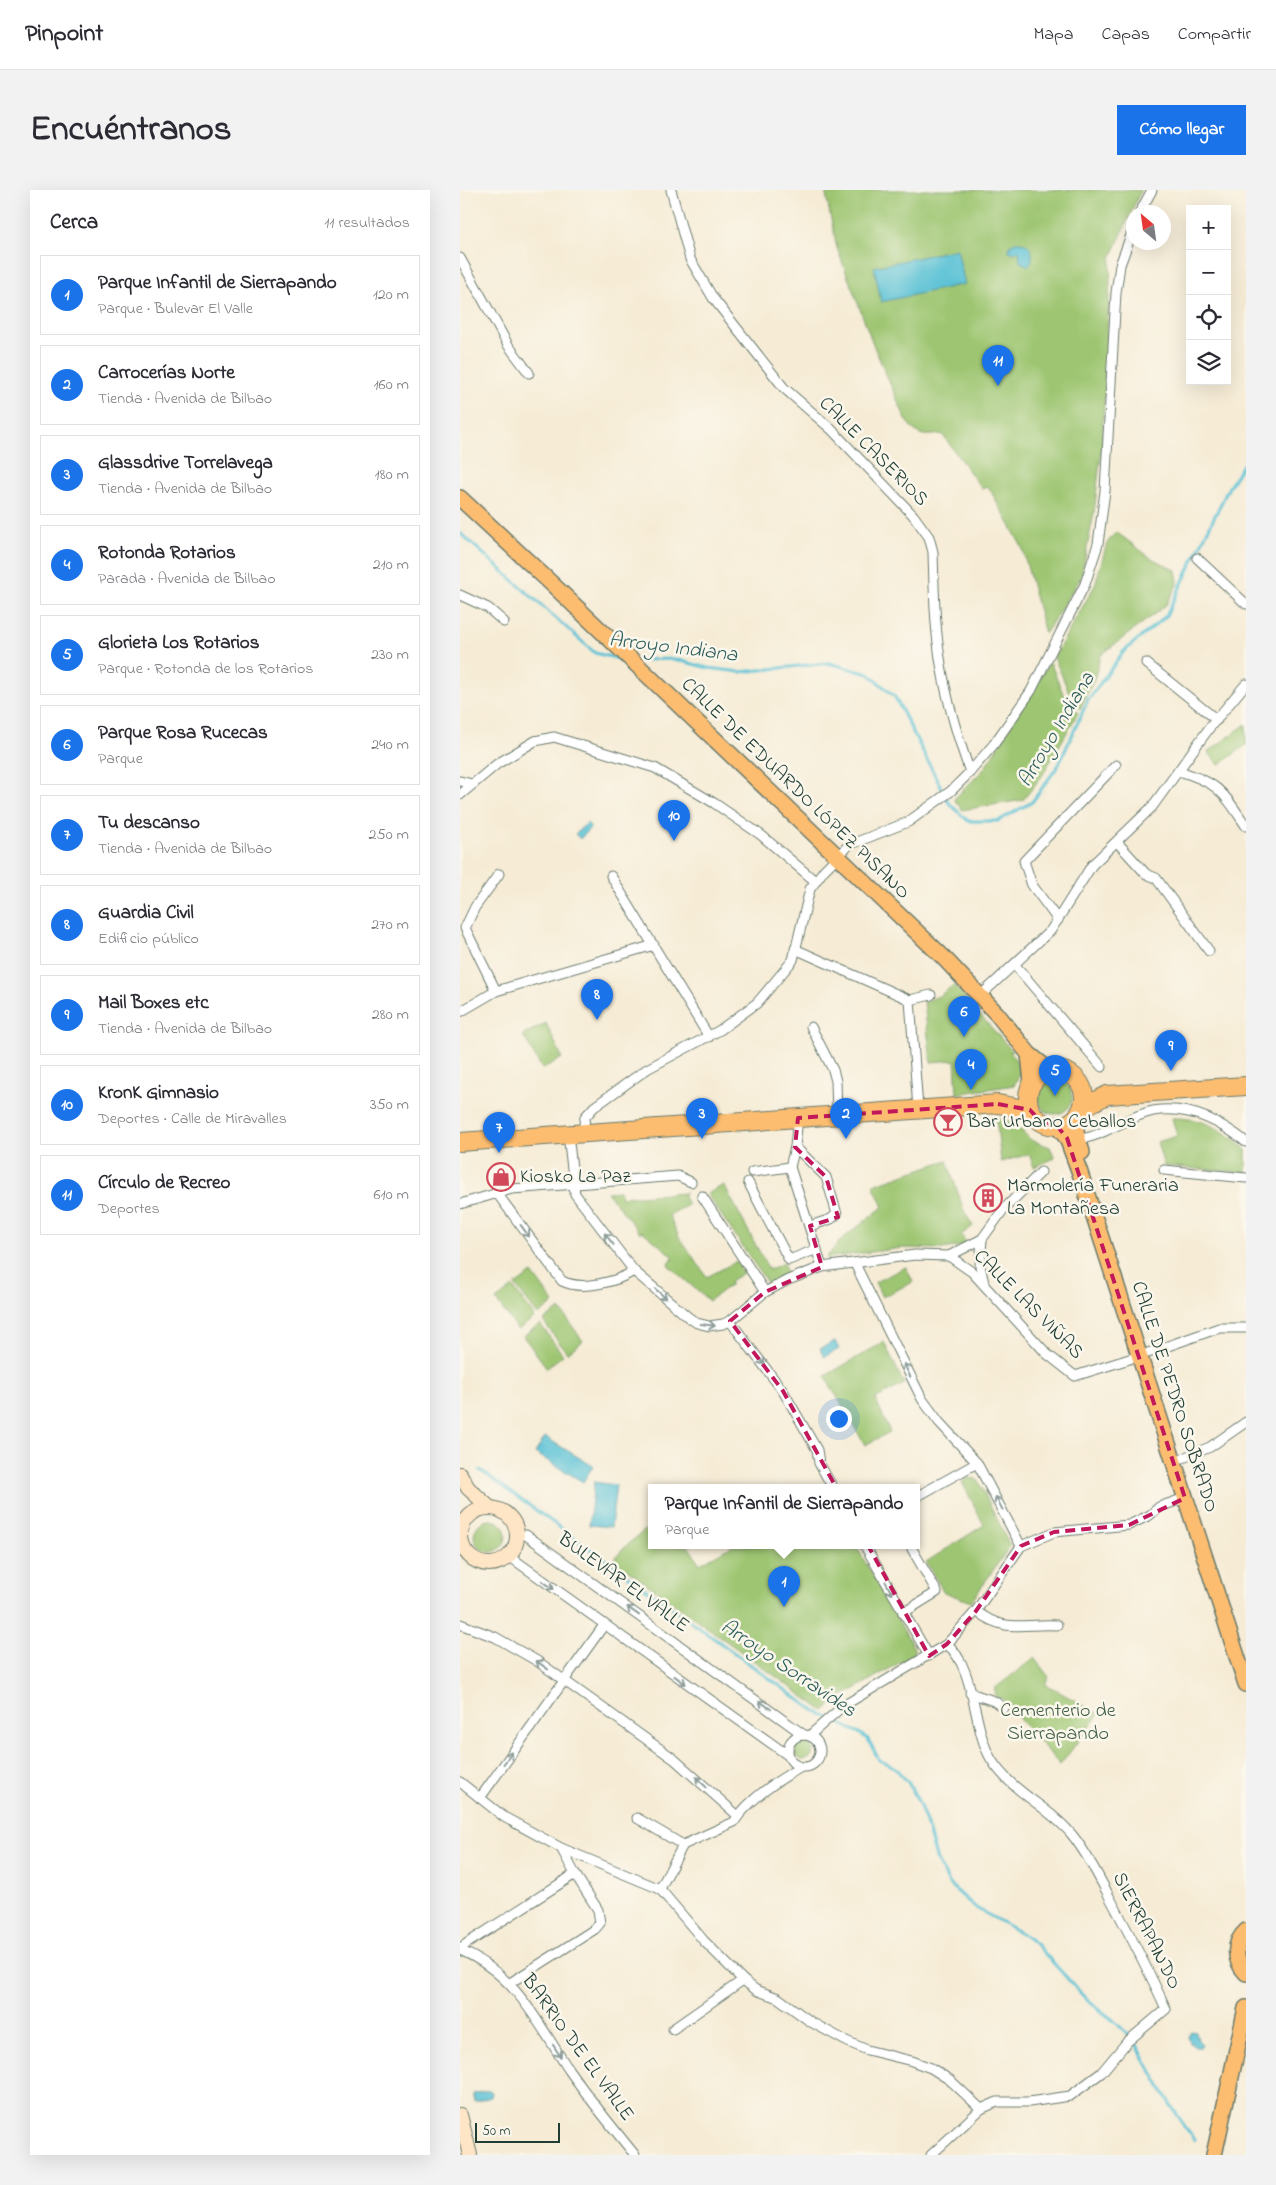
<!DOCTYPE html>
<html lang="es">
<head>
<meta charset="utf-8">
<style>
	:root { --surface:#fff; --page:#f2f2f3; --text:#2b2b33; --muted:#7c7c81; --line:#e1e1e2; --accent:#1a73e8 }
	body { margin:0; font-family:"Indie Flower",sans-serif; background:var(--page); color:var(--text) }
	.controls { position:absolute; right:15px; top:15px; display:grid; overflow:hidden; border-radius:0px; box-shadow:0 5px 20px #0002 }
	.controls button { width:45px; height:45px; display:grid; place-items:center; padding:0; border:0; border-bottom:1px solid var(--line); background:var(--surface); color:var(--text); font:25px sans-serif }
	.compass { position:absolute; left:666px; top:15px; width:45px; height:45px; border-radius:50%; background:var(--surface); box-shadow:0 5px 20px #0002; rotate:331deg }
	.scale { position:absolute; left:15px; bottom:12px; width:85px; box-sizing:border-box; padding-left:5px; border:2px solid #1f3d34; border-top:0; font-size:14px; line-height:18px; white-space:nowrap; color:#1f3d34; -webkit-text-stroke:4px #fbf7ec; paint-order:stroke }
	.you { position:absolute; left:378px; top:1228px; width:18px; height:18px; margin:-12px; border:4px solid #fff; border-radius:50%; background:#1a73e8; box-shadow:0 0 0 8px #1a73e833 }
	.badge { display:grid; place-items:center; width:32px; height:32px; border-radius:50%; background:var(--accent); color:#fff; font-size:16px; font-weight:700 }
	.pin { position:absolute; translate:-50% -41px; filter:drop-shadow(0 1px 2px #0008) }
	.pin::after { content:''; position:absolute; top:26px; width:18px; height:15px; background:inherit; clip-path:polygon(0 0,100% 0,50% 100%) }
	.popup { position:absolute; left:188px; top:1294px; width:272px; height:65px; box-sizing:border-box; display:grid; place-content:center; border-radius:0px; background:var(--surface); filter:drop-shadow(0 1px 4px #0005); font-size:16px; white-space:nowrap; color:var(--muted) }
	.popup b { font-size:19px; color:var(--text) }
	.popup::after { content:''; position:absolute; left:50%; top:100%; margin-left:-10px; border:10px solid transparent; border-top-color:var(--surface) }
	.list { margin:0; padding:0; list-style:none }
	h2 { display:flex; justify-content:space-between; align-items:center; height:65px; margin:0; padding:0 20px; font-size:21px }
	h2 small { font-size:16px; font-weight:400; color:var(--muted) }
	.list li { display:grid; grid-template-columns:32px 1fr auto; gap:15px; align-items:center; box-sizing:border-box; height:80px; margin:0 10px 10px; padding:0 10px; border:1px solid var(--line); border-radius:0px }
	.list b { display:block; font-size:19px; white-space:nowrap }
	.list p { margin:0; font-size:16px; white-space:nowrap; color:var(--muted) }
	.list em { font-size:16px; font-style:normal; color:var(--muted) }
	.icon { flex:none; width:28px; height:28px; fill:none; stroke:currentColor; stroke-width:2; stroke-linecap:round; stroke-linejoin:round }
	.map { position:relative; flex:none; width:786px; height:1965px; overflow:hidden; border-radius:0px }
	header { display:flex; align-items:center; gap:30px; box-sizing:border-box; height:70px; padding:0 25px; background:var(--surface); border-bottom:1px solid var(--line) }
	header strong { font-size:24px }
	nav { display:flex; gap:28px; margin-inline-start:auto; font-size:18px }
	.intro { display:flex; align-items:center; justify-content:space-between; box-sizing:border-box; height:120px; padding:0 30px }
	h1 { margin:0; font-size:35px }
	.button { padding:12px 22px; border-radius:0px; background:var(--accent); color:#fff; font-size:18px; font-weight:700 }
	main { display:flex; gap:30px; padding:0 30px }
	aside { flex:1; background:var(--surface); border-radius:0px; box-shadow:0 5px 20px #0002 }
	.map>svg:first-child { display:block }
	.green { fill:#9ec672; stroke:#5e8253 }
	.water { fill:#58c1d5; stroke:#3c7f84 }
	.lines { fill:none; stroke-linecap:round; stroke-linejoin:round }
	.stream { stroke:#58c1d5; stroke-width:3 }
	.street-casing { stroke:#6a7a6d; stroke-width:11 }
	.secondary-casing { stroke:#6a7a6d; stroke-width:16 }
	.primary-casing { stroke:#6a7a6d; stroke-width:18 }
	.highway-casing { stroke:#6a7a6d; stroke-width:20 }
	.street { stroke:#fff; stroke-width:9 }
	.secondary { stroke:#fee5c5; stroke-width:14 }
	.primary { stroke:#fcbd6f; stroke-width:15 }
	.highway { stroke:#fcbd6f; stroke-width:18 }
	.oneway { stroke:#8f9e9a }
	.marked { fill:none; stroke:#c2185b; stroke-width:4; stroke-dasharray:10 6; stroke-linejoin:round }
	.labels { text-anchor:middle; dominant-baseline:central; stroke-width:5; stroke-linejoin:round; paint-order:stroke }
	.street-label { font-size:20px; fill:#1f3d34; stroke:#fbf7ec }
	.poi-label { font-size:20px; fill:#1f3d34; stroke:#fbf7ec; text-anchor:start }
	.park-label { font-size:20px; fill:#3f5f44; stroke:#fbf7ec }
	.water-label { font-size:21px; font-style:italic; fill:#2d5e5c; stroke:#fbf7ec }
</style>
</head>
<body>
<header>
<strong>Pinpoint</strong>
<nav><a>Mapa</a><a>Capas</a><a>Compartir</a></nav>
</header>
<div class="intro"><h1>Encuéntranos</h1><a class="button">Cómo llegar</a></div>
<main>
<aside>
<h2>Cerca<small>11 resultados</small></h2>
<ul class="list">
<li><span class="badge">1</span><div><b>Parque Infantil de Sierrapando</b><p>Parque · Bulevar El Valle</p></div><em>120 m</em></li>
<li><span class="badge">2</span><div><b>Carrocerías Norte</b><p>Tienda · Avenida de Bilbao</p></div><em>160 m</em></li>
<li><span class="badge">3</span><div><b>Glassdrive Torrelavega</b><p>Tienda · Avenida de Bilbao</p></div><em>180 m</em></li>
<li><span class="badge">4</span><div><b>Rotonda Rotarios</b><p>Parada · Avenida de Bilbao</p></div><em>210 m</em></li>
<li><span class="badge">5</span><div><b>Glorieta Los Rotarios</b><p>Parque · Rotonda de los Rotarios</p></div><em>230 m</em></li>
<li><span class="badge">6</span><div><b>Parque Rosa Rucecas</b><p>Parque</p></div><em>240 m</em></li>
<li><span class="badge">7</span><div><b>Tu descanso</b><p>Tienda · Avenida de Bilbao</p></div><em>250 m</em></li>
<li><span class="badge">8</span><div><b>Guardia Civil</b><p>Edificio público</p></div><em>270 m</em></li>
<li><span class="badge">9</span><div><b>Mail Boxes etc</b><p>Tienda · Avenida de Bilbao</p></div><em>280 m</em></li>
<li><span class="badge">10</span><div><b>KronK Gimnasio</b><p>Deportes · Calle de Miravalles</p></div><em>350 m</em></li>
<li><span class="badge">11</span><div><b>Círculo de Recreo</b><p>Deportes</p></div><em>610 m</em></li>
</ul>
</aside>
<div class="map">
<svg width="786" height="1965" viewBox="0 0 786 1965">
	<rect width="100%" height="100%" fill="#fbf7ec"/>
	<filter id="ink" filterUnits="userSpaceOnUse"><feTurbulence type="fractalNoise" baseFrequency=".02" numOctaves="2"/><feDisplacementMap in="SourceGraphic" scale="10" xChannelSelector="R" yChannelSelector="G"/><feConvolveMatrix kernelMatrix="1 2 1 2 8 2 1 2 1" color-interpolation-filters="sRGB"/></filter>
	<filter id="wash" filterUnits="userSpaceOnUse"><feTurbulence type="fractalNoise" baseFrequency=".0096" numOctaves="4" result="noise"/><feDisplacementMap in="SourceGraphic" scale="20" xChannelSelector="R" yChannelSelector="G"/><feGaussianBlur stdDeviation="1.12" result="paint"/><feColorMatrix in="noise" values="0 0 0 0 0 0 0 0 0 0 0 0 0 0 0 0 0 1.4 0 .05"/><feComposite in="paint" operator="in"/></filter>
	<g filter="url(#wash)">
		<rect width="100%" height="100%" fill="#f6ecd6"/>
		<g class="green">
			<path d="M365,0H681L651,68L642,255L634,323L621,388L585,444L562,357L528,296L522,299L482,244C464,246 460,248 447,232L415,159L377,58Z"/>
			<polygon points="656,342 691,368 716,380 718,393 706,415 641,465 634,489 620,519 611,507 594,467 635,395 647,353"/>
			<polygon points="590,472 602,501 618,523 582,586 563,610 502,620 494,609 524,579"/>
			<polygon points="786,534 786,555 759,575 748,562"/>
			<polygon points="494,795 552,861 551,863 560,876 559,886 554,895 497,904 495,870 471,872 464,812 479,806"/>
			<polygon points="86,833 102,868 82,879 63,845"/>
			<circle cx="595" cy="907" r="17"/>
			<polygon points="536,927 543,931 552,931 571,950 590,957 595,968 574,977 569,964 541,972"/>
			<path d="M712,928C742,927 765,940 786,960V983L704,976L697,952L717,946Z"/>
			<polygon points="487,970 504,1021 513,1036 501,1045 508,1055 482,1059 442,1058 366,1068 382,1049 423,1017 413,995"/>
			<polygon points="264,995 309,1080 323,1073 327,1083 308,1094 247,1004"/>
			<polygon points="160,1001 161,1007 226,1003 223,1005 228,1015 209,1025 219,1047 247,1087 277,1071 283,1083 270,1091 271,1094 249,1111 208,1075 214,1067 182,1041 180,1043 147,1002"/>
			<polygon points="446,1077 453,1092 422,1107 415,1092"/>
			<polygon points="72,1083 94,1113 78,1125 55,1095"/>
			<polygon points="53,1097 75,1127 58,1140 36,1110"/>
			<polygon points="100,1119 123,1151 107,1163 83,1131"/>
			<polygon points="80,1134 103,1165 87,1178 63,1146"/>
			<polygon points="424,1152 444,1194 415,1209 430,1242 405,1255 365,1186"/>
			<polygon points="508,1288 516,1289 519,1292 550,1356 511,1412 484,1402 466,1372 524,1335 502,1292"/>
			<circle cx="30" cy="1346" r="16"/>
			<polygon points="191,1335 192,1356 228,1356 240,1374 272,1356 337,1356 340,1359 346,1356 350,1359 357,1356 396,1356 455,1460 453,1465 381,1507 364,1521 153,1370 168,1354"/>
			<polygon points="574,1468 589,1487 585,1494 639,1524 600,1575 541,1508 538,1509 534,1504 536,1502 534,1499"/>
			<circle cx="344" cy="1561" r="9"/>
		</g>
		<g class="water">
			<path d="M555,52C569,50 577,64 569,76L560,72L559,61L554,63L549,61V56Z"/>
			<polygon points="497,59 505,94 421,112 414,77"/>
			<polygon points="127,633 131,637 120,649 115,644"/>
			<polygon points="375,1151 379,1159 364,1167 360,1159"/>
			<polygon points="85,1247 133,1276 123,1292 75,1263"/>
			<polygon points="134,1292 156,1295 151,1337 129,1335"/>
			<polygon points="731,1841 736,1842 738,1850 742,1854 741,1857 735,1857 730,1853 728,1847"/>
			<polygon points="29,1900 32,1902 31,1907 15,1912 13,1904"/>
		</g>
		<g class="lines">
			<g class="stream">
				<polyline points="0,343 135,463 163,470"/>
				<polyline points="180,470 214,469 248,478 280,482 369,473 409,484 435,507 489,613 508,631 538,631 572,612 598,576 628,510 664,461 706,426 769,297 786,270"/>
				<polyline points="20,1280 355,1521 399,1543 408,1549 419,1570 434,1577 448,1592 458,1611 466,1632 477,1671 491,1696 516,1718 561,1743 577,1755 627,1810 653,1830 674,1850 710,1914 734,1950"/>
			</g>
		</g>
	</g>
	<g filter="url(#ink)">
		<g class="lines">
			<defs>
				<g id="street">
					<path d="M211,0L230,69L253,108L324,198L371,239L453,325L469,347L473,362C474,392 474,423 478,453C483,498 495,540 510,582"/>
					<polyline points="680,22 692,0"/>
					<polyline points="0,68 48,155 69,183"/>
					<polyline points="737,368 786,414"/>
					<polyline points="0,405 28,418 44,432"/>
					<polyline points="686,473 757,530"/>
					<path d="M719,581C759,593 763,602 786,636"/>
					<polyline points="0,591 12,594"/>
					<polyline points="0,605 37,574 75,551 94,547 195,578 254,613 301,645 355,691"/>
					<polyline points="657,652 686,684 696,688 749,761"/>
					<polyline points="151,686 249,847"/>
					<polyline points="598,730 572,695 564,671 656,575"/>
					<polyline points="335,759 450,810 471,805"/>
					<polyline points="555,775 642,877"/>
					<polyline points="36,801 5,738 15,717 39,684"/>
					<polyline points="520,806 591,740 632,675 692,617 750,537 786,494"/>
					<polyline points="450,810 458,919"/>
					<polyline points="0,822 36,801 194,755"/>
					<polyline points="351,837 373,880 376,891 377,925"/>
					<polyline points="338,928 335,957 330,977 362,1077"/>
					<polyline points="123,943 125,927 134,917 187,879 260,840 297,813 333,770 350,699 364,680 389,655 448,632 491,601 510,582 534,554 571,501 625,394 638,354 645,301 656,103 660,75 674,37"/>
					<polyline points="108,944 115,1004 174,1081 228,1127 237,1133 249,1136 263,1134 270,1131 305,1102 328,1090 362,1077 455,1065 489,1066 522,1049 543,1020 581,982"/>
					<path d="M617,948C629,950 642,942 654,937C666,931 679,924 693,921C728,915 760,931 786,952"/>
					<polyline points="335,957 366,987 377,1024 371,1029 350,1036"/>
					<polyline points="704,980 786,988"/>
					<polyline points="292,982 330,977"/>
					<polyline points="288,992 329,1070 357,1059"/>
					<path d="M36,1002L102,1091C122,1101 156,1092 174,1081"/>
					<polyline points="242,1006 305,1102"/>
					<polyline points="0,1014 52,999 218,986 231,992"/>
					<polyline points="522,1049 520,1076 524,1093"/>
					<polyline points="489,1066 512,1082 587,1164 615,1186 679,1166"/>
					<polyline points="395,1074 462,1209 479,1232 517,1273 561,1356"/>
					<polyline points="270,1131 323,1201 357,1260 359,1273 373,1298"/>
					<polyline points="688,1163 759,1138 786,1138"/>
					<polyline points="723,1268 750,1257 786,1232"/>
					<polyline points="456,1307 517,1273"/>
					<polyline points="57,1345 66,1345 344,1545"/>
					<polyline points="405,1356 469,1466"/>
					<polyline points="49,1366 329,1566"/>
					<path d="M516,1421C546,1444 563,1433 597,1435"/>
					<polyline points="443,1423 477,1402 452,1359"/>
					<polyline points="0,1434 35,1447 77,1471 214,1569 277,1625"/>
					<polyline points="510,1503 534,1511 544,1518"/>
					<circle cx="344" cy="1561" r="16"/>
					<polyline points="349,1546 383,1516 487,1454 516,1421 561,1356 594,1342 669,1335 690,1325 699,1317 725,1308"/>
					<polyline points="0,1592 44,1627 101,1658 200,1699 244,1751 283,1790 296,1800 318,1808 351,1832 386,1851 407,1860 452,1871 471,1878 490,1890 521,1919"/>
					<polyline points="20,1608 144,1435"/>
					<polyline points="177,1628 223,1655"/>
					<path d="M200,1699L223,1655L274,1632C289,1609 317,1591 341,1577"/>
					<polyline points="0,1758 115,1684 101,1658"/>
					<path d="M0,1760C57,1785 77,1832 109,1880C130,1910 152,1937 175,1965"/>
					<polyline points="50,1793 135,1739 140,1733 138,1720 115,1684"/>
					<polyline points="213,1839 283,1790"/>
					<path d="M471,1965L521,1919L537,1912H569L610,1906L641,1883L667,1852L706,1819C689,1781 670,1745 650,1708C639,1687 628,1665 613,1646C590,1617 551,1602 531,1569C512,1536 516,1479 487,1454"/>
				</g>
				<g id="secondary">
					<polyline points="0,1284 8,1298 30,1318"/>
					<circle cx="29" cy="1346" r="28"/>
					<polyline points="0,1925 10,1965"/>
				</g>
				<g id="primary">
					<polyline points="0,308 91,393 483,767 537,824 569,864 589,880"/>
					<polyline points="569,864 572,892"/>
					<polyline points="617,926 616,943 622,962"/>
					<polyline points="597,936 607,948 620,983 786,1494"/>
					<path d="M786,1741C773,1753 774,1770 786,1783"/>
					<polyline points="754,1965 786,1818"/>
				</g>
				<g id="highway">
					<circle cx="596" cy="908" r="28"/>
					<polyline points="622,918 647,905 786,896"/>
					<polyline points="0,952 538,914 570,920"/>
				</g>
			</defs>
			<use href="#street" class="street-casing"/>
			<use href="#secondary" class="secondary-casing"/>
			<use href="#primary" class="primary-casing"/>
			<use href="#highway" class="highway-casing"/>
			<use href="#street" class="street"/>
			<use href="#secondary" class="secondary"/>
			<use href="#primary" class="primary"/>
			<use href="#highway" class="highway"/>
		</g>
		<defs><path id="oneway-shaft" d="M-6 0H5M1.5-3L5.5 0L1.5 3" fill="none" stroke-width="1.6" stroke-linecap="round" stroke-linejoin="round" transform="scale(1.25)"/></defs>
		<g class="oneway">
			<use href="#oneway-shaft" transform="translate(65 1041) rotate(54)"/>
			<use href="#oneway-shaft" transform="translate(149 1049) rotate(-128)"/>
			<use href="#oneway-shaft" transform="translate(201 1104) rotate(41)"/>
			<use href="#oneway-shaft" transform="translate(248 1135) rotate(7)"/>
			<use href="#oneway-shaft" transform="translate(300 1169) rotate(52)"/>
			<use href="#oneway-shaft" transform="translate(447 1180) rotate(-115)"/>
			<use href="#oneway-shaft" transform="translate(539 1313) rotate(-118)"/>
			<use href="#oneway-shaft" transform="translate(88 1395) rotate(36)"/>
			<use href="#oneway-shaft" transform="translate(429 1398) rotate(61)"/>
			<use href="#oneway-shaft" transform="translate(173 1421) rotate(-144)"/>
			<use href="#oneway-shaft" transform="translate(82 1475) rotate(-144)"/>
			<use href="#oneway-shaft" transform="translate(220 1490) rotate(36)"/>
			<use href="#oneway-shaft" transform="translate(305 1515) rotate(-145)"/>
			<use href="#oneway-shaft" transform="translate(48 1568) rotate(-54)"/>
			<use href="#oneway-shaft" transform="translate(241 1592) rotate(-136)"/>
			<use href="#oneway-shaft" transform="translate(97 1861) rotate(57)"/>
		</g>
	</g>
	<path class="marked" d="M538,914L570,920L581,932L597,936L607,948L725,1308L669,1335L594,1342L561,1356L516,1421L487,1454L469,1466L323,1201L270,1131L305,1102L362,1077L350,1036L378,1027L366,987L335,957L338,928Z"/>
	<defs>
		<symbol id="bar-ring" viewBox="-11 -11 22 22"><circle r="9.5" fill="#fbf7ec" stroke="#d1495b" stroke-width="1.5"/><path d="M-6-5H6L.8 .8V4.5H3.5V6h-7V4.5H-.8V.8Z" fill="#d1495b"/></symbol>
		<symbol id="shop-ring" viewBox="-11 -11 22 22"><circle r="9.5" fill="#fbf7ec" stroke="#d1495b" stroke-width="1.5"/><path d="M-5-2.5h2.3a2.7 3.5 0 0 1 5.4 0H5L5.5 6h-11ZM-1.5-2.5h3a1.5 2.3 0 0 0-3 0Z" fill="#d1495b"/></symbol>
		<symbol id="building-ring" viewBox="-11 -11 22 22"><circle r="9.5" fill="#fbf7ec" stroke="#d1495b" stroke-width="1.5"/><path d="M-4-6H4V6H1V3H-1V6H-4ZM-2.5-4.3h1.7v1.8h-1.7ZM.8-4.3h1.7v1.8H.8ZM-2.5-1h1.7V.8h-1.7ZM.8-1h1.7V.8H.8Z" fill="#d1495b"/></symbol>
	</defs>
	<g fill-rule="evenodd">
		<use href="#bar-ring" x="472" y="916" width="32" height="32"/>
		<use href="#shop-ring" x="25" y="971" width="32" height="32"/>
		<use href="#building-ring" x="512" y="992" width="32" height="32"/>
	</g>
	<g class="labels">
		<g class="street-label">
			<text transform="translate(413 262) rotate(45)">CALLE CASERIOS</text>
			<text transform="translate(335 599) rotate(44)">CALLE DE EDUARDO LÓPEZ PISANO</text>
			<text transform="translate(568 1115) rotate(45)">CALLE LAS VIÑAS</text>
			<text transform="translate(714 1207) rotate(72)">CALLE DE PEDRO SOBRADO</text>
			<text transform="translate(163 1393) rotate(36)">BULEVAR EL VALLE</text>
			<text transform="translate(686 1741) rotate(63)">SIERRAPANDO</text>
			<text transform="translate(117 1858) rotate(54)">BARRIO DE EL VALLE</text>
		</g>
		<g class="poi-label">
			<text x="507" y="932">Bar Urbano Ceballos</text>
			<text x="60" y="987">Kiosko La Paz</text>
			<text x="547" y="996">Marmolería Funeraria<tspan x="547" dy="23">La Montañesa</tspan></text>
		</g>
		<g class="park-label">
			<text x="598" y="1521">Cementerio de<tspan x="598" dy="23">Sierrapando</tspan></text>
		</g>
		<g class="water-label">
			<text transform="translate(213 458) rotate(7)">Arroyo Indiana</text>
			<text transform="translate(597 540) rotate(-59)">Arroyo Indiana</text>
			<text transform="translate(328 1479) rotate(34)">Arroyo Sorravides</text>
		</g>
	</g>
</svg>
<div class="controls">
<button>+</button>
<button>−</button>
<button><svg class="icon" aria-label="locate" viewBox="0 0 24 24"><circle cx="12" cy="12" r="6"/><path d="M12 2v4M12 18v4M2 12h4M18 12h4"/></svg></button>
<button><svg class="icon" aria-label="layers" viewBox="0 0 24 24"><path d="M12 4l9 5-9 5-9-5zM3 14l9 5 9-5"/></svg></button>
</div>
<svg class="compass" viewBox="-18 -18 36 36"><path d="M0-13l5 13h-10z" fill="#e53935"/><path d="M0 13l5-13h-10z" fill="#7c7c81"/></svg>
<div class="scale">50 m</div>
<div class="you"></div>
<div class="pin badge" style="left:324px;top:1417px">1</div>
<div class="popup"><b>Parque Infantil de Sierrapando</b>Parque</div>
<div class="pin badge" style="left:386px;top:949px">2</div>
<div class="pin badge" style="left:242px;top:949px">3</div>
<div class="pin badge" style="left:511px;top:900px">4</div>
<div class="pin badge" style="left:595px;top:906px">5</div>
<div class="pin badge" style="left:504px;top:847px">6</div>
<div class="pin badge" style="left:39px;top:963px">7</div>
<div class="pin badge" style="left:137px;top:830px">8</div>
<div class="pin badge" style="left:711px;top:881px">9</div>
<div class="pin badge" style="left:214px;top:651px">10</div>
<div class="pin badge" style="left:538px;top:196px">11</div>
</div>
</main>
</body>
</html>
